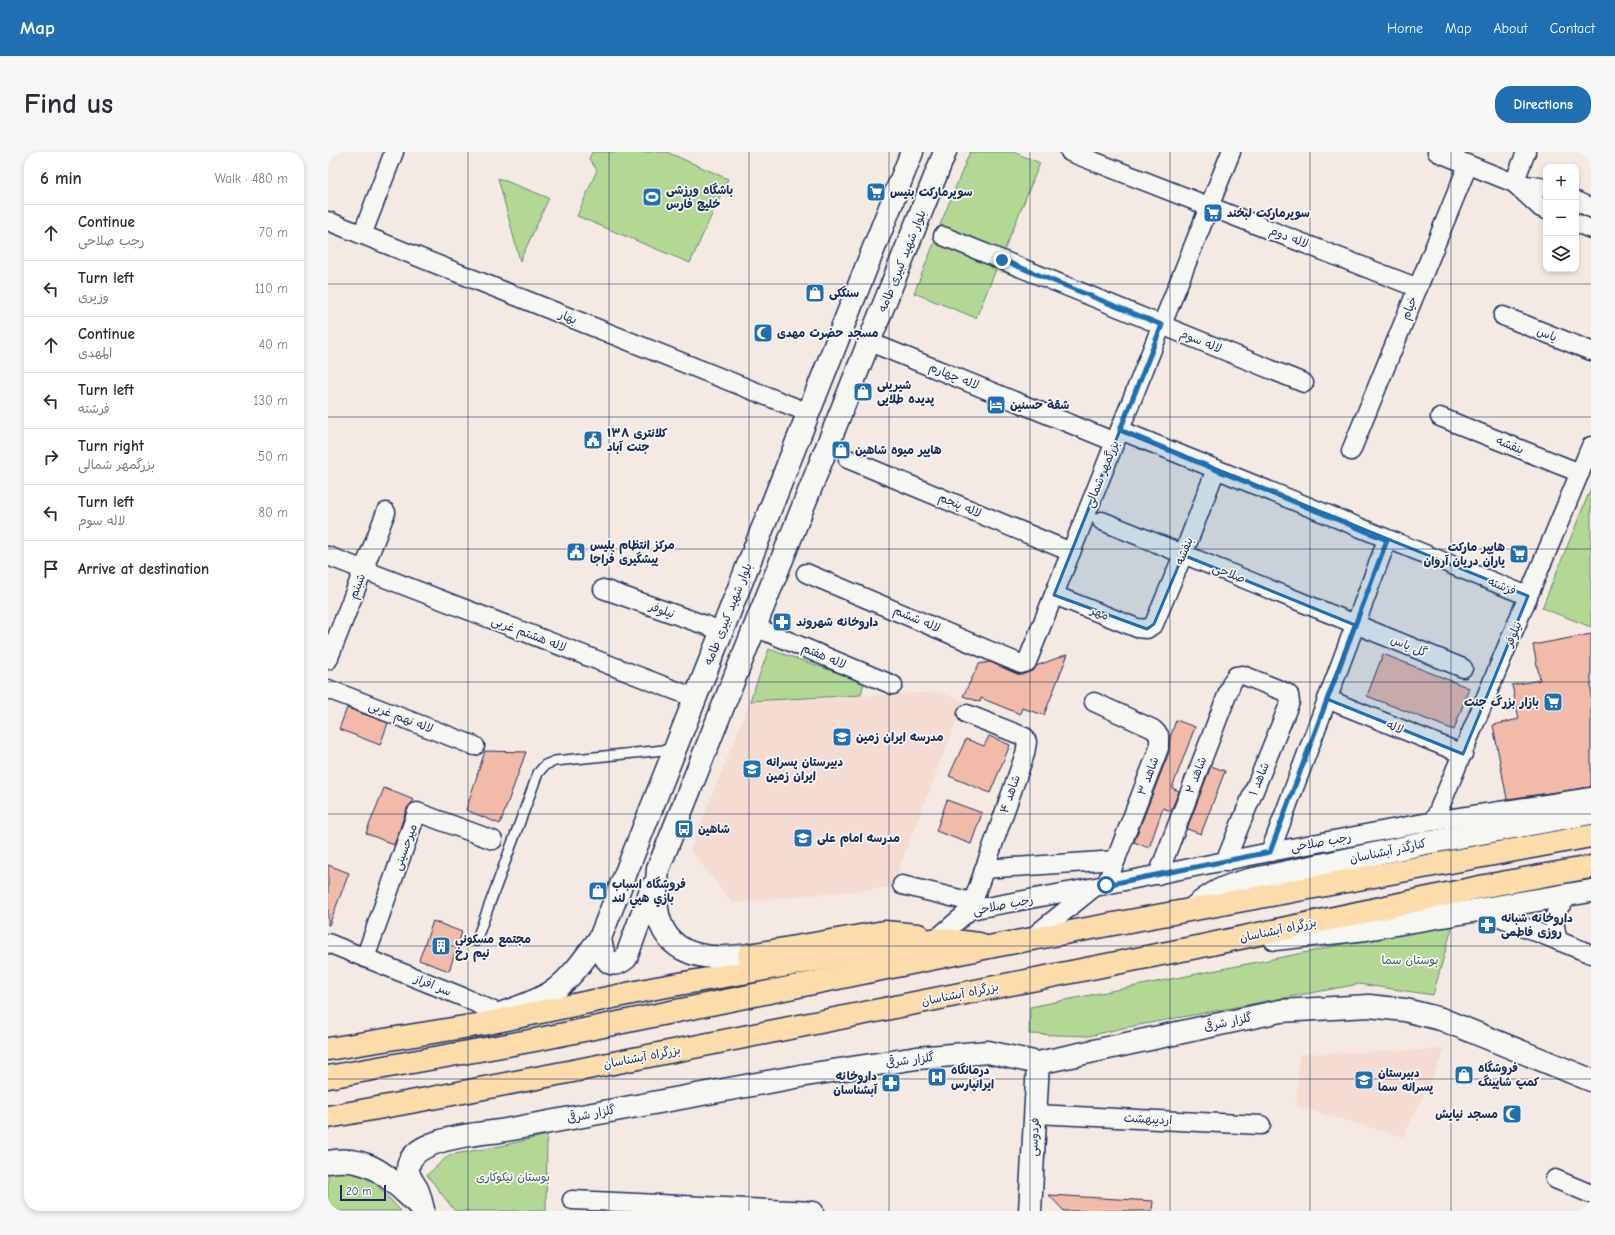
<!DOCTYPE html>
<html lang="en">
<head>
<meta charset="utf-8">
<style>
	:root { --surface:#fff; --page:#f7f7f7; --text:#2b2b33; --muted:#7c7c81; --line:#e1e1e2; --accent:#1f6fb2 }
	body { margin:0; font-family:"Comic Neue","Playpen Sans Arabic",sans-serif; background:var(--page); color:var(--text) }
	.controls { position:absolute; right:12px; top:12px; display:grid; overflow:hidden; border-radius:8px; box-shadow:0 2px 6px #0003 }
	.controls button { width:36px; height:36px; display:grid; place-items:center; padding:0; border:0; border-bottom:1px solid var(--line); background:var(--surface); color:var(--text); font:20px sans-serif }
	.scale { position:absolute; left:12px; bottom:10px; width:46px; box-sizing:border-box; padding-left:4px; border:2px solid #1b2f5e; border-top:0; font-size:11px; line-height:14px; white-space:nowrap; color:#1b2f5e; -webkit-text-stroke:3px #f6f6f2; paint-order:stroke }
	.stop { position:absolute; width:12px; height:12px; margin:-9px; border:3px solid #1f6fb2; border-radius:50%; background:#fff }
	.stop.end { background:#1f6fb2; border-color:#fff; box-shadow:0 1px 4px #0008 }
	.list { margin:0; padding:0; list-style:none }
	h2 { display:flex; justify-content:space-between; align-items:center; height:52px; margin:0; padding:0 16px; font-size:17px }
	h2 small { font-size:13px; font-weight:400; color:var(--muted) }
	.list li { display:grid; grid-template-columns:26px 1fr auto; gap:12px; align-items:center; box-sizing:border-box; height:56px; padding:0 16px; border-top:1px solid var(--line) }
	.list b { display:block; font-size:15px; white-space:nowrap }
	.list p { margin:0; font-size:13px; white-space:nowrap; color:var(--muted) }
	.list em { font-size:13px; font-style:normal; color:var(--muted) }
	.icon { flex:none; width:22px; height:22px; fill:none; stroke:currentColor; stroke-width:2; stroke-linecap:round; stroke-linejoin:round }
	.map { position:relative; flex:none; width:1263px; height:1059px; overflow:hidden; border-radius:16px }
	header { display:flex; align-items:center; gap:24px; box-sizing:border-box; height:56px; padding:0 20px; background:var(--accent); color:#fff }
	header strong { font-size:19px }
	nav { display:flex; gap:22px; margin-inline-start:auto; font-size:14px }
	.intro { display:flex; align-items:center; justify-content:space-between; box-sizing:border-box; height:96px; padding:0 24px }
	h1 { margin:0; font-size:28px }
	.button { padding:10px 18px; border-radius:16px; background:var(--accent); color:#fff; font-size:14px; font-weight:700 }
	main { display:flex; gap:24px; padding:0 24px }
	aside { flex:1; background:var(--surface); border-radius:16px; box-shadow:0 2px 6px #0003 }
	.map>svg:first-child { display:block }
	.built { fill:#f4dcd2 }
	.green { fill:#b3d893; stroke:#678478 }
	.building { fill:#f2baa9; stroke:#1b2f5e }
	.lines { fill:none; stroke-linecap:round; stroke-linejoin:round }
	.lane-casing { stroke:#1b2f5e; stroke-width:12 }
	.street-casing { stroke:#1b2f5e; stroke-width:21 }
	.secondary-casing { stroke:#1b2f5e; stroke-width:25 }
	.highway-casing { stroke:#1b2f5e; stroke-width:25 }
	.lane { stroke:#f6f6f2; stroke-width:9 }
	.street { stroke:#f6f6f2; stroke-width:18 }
	.secondary { stroke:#f6f6f2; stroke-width:22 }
	.highway { stroke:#fddcac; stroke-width:22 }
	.route { stroke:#1f6fb2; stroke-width:5 }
	.marked { fill:#1f6fb2; fill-opacity:0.2; stroke:#1f6fb2; stroke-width:3; stroke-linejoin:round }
	.grid { fill:none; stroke:#1b2f5e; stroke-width:1; stroke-opacity:0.55 }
	.labels { text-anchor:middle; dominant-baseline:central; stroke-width:3.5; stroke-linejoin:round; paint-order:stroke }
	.poi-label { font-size:12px; font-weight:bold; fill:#1b2f5e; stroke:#f6f6f2; text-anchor:start }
	.street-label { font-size:12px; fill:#1b2f5e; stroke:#f6f6f2 }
	.park-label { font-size:12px; fill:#41596b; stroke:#f6f6f2 }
</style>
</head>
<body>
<header>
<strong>Map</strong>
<nav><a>Home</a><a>Map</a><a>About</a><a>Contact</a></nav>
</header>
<div class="intro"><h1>Find us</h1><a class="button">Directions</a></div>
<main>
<aside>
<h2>6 min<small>Walk · 480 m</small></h2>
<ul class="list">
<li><svg class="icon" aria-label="ahead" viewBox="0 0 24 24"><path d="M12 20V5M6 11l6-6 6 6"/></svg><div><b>Continue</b><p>رجب صلاحی</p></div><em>70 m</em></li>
<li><svg class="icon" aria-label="left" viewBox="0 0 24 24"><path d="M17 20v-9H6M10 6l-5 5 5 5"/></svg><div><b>Turn left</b><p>وزیری</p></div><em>110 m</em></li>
<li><svg class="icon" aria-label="ahead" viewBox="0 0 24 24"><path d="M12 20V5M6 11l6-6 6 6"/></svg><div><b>Continue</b><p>المهدی</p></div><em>40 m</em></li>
<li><svg class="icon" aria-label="left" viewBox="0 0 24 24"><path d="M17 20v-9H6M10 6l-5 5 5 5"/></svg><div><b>Turn left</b><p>فرشته</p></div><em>130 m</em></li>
<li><svg class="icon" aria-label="right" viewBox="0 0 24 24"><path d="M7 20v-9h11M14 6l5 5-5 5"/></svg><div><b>Turn right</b><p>بزرگمهر شمالی</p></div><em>50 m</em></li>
<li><svg class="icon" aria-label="left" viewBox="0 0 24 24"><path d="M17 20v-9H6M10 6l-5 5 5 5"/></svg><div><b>Turn left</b><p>لاله سوم</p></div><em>80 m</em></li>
<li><svg class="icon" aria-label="arrive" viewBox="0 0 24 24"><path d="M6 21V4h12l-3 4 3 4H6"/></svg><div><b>Arrive at destination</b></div></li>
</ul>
</aside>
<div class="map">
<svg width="1263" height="1059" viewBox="0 0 1263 1059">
	<rect width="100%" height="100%" fill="#f5eae3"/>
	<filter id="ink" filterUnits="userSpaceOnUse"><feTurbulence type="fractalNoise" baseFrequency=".025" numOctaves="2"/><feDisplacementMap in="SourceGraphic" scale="8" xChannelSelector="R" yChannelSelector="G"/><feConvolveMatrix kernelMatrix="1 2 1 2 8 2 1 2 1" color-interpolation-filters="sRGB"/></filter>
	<g filter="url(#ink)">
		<g class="built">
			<polygon points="611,540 636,549 564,735 404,751 362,698 422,549"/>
			<polygon points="1118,897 1075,985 968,954 971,902"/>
		</g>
		<g class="green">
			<polygon points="264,0 339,0 400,27 362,111 249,64 269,18 261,7"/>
			<polygon points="642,0 685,0 712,11 676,99 612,73"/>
			<polygon points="170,26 221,46 192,109"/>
			<polygon points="607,89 669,115 648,166 586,141"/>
			<polygon points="1263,336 1263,475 1214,456"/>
			<polygon points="441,497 536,530 533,543 422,549"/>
			<polygon points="1127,765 1105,843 1031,832 795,876 761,884 701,882 702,855 985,799"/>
			<polygon points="219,983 218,1059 127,1059 99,1023 121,1003 173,994"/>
			<polygon points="9,1020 28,1021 47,1031 73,1059 0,1059 0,1022"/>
		</g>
		<g class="building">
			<polygon points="1263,482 1263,635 1179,647 1165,573 1191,567 1184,533 1212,528 1205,493"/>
			<polygon points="740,502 716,563 694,556 692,562 653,546 652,550 635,544 651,512 662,510 689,522 696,522 706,518 708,514"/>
			<polygon points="1055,502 1141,536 1126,578 1039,544"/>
			<polygon points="19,556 60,571 52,593 11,577"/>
			<polygon points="848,568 867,575 844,636 851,639 843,659 835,656 821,696 806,690 841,600 842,586"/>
			<polygon points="661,584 682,593 662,641 621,624 638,587 656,594"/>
			<polygon points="157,599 198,600 172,672 138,658"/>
			<polygon points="883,614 897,619 873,682 859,677"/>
			<polygon points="56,636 86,648 79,656 66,693 38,681"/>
			<polygon points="619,648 654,661 643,692 608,679"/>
			<polygon points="0,713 21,721 1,773 0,773"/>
			<polygon points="105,769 134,780 121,819 91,808"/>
			<polygon points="721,1043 825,1049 824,1059 736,1059"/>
		</g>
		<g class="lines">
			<defs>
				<polyline id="lane" points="148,789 210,621 217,613 227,609 346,597"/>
				<g id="street">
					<polyline points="742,0 1090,136"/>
					<polyline points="1109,0 1186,31 1218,36"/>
					<polyline points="1186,31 1213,56 1218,58"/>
					<polyline points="1186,31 1198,0"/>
					<polyline points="1248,49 1263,56"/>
					<polyline points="0,69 481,261"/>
					<polyline points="1248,71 1263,77"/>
					<polyline points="34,83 66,0"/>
					<polyline points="615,84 976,231"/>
					<polyline points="1175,164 1263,199"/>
					<polyline points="554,195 787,290"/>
					<polyline points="1112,265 1252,321"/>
					<polyline points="792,278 1200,444"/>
					<polyline points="1023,299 1140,13"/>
					<polyline points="520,307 743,400"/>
					<polyline points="774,369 1135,516"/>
					<polyline points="0,404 367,546"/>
					<polyline points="478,421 693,512 699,510 903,0"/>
					<polyline points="275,437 394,479"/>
					<polyline points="726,443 809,476 819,477 826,472 855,403 888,317"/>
					<polyline points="427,475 565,533"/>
					<polyline points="0,508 58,360"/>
					<polyline points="0,537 147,594"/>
					<polyline points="999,547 1135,602"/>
					<polyline points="766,550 825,577 831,583 831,596 778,733"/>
					<polyline points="639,562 697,585 699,590 697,602 642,758"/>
					<polyline points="1106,669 1263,294"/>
					<polyline points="942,700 1059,388"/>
					<polyline points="656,717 788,708"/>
					<polyline points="830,723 904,530 908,524 915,523 957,540 961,543 962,550 897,710"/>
					<polyline points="574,733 644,750"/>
					<polyline points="1154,758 1263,802"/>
					<polyline points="701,788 764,737"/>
					<path d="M1230,789C1224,765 1224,759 1244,742"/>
					<polyline points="0,791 135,845 172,862"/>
					<polyline points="601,793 642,758 767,735 942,700 1106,669 1263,645"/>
					<polyline points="37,806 89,660 165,688"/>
					<polyline points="707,962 933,973"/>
					<polyline points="1227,1027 1263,1042"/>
					<polyline points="244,1048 486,1059"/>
				</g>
				<g id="secondary">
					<path d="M864,757C885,740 894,735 921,728L1098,691L1263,661"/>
					<path d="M272,786C274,800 279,822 298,806L324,735"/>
					<polyline points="947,787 1038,777 1263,739"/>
					<path d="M421,803C381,809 336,806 329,757C327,743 329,730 330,717L617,0"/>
					<path d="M172,862C190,855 212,849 228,837C246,823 258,804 272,786L584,0"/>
					<path d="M0,1010C44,1002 63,1029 93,1055"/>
					<path d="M95,1057C93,1051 92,1043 89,1037C85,1030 80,1025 80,1017C81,986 150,982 172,979L478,923L589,906L660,900L710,911L952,859L1041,854L1077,858L1113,867L1263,928"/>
					<polyline points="702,1059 710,911"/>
				</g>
				<g id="highway">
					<polyline points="421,803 556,780 590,783"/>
					<polyline points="0,897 155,872 328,836 609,787 651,792"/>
					<polyline points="0,925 207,888 666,794 1263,684"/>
					<polyline points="0,965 88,949 240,920 874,794 1157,734 1263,715"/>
				</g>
			</defs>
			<use href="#lane" class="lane-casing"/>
			<use href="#street" class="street-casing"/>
			<use href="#secondary" class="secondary-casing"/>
			<use href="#highway" class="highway-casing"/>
			<use href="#lane" class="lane"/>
			<use href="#street" class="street"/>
			<use href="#secondary" class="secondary"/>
			<use href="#highway" class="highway"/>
		</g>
	</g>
	<g class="lines" filter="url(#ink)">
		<polyline class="route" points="674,108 834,173 792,278 1059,388 942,700 778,733"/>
	</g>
	<path class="marked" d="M792,278L1200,444L1135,602L999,547L1027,473L855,403L826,472L819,477L726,443Z"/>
	<path class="grid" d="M140,0V1059M281,0V1059M421,0V1059M561,0V1059M702,0V1059M842,0V1059M982,0V1059M1123,0V1059M0,132H1263M0,265H1263M0,397H1263M0,530H1263M0,662H1263M0,794H1263M0,927H1263"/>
	<defs>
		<symbol id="supermarket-square" viewBox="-11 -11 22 22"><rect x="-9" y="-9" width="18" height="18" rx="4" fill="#1f6fb2" stroke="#f6f6f2"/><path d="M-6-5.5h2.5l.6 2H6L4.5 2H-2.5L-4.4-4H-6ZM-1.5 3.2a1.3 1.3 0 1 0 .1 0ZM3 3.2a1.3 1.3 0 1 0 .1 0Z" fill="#fff"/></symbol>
		<symbol id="stadium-square" viewBox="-11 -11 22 22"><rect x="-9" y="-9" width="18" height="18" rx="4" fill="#1f6fb2" stroke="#f6f6f2"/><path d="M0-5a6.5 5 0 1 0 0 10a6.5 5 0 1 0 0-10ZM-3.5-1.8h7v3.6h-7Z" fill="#fff"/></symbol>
		<symbol id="shop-square" viewBox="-11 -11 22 22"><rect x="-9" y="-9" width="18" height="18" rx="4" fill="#1f6fb2" stroke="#f6f6f2"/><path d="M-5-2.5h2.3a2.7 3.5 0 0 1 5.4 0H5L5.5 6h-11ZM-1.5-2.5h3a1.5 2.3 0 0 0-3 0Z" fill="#fff"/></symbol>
		<symbol id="mosque-square" viewBox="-11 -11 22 22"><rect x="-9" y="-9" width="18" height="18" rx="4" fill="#1f6fb2" stroke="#f6f6f2"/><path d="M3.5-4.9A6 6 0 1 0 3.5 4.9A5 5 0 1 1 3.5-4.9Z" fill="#fff"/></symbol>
		<symbol id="hotel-square" viewBox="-11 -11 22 22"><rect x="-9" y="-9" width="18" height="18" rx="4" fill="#1f6fb2" stroke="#f6f6f2"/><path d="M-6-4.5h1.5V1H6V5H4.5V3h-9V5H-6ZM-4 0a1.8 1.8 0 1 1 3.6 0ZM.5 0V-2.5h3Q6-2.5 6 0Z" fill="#fff"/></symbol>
		<symbol id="civic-square" viewBox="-11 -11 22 22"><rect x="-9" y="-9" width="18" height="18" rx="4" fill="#1f6fb2" stroke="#f6f6f2"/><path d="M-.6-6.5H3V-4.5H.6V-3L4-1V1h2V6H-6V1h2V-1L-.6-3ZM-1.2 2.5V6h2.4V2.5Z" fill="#fff"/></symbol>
		<symbol id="pharmacy-square" viewBox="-11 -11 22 22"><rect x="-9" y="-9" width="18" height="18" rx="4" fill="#1f6fb2" stroke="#f6f6f2"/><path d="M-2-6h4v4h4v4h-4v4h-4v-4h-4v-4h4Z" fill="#fff"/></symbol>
		<symbol id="school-square" viewBox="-11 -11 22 22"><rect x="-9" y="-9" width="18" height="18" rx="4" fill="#1f6fb2" stroke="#f6f6f2"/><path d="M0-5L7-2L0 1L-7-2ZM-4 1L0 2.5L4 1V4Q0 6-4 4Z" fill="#fff"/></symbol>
		<symbol id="bus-square" viewBox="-11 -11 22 22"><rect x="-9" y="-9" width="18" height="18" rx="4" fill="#1f6fb2" stroke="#f6f6f2"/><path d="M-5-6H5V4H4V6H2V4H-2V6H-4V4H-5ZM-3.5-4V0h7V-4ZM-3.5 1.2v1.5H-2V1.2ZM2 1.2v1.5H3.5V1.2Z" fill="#fff"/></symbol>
		<symbol id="building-square" viewBox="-11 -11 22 22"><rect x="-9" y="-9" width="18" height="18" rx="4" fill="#1f6fb2" stroke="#f6f6f2"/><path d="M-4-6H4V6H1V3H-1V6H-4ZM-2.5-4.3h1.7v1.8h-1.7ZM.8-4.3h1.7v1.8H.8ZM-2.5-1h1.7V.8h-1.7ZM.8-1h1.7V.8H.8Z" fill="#fff"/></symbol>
		<symbol id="hospital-square" viewBox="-11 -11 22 22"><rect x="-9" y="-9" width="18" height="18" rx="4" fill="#1f6fb2" stroke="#f6f6f2"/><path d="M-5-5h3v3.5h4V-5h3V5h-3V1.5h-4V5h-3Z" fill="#fff"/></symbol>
	</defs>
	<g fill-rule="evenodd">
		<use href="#supermarket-square" x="537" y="29" width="22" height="22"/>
		<use href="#stadium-square" x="313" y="34" width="22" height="22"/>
		<use href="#supermarket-square" x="874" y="50" width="22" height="22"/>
		<use href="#shop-square" x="476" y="130" width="22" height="22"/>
		<use href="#mosque-square" x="424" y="170" width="22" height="22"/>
		<use href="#shop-square" x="524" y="229" width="22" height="22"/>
		<use href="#hotel-square" x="657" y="242" width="22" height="22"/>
		<use href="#civic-square" x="254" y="277" width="22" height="22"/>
		<use href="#shop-square" x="502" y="287" width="22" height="22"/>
		<use href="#civic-square" x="237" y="389" width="22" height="22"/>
		<use href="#supermarket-square" x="1180" y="391" width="22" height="22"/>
		<use href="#pharmacy-square" x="443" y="459" width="22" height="22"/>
		<use href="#supermarket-square" x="1214" y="539" width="22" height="22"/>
		<use href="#school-square" x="503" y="574" width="22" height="22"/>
		<use href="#school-square" x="413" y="606" width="22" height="22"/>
		<use href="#bus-square" x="345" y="666" width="22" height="22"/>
		<use href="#school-square" x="464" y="675" width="22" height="22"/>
		<use href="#shop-square" x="259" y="728" width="22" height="22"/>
		<use href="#pharmacy-square" x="1148" y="762" width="22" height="22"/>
		<use href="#building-square" x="102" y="783" width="22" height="22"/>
		<use href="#shop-square" x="1125" y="912" width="22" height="22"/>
		<use href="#hospital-square" x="598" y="914" width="22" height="22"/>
		<use href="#school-square" x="1025" y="917" width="22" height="22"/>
		<use href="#pharmacy-square" x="552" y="920" width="22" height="22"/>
		<use href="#mosque-square" x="1173" y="951" width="22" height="22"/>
	</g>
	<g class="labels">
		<g class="poi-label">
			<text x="338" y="38">باشگاه ورزشی<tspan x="338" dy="14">خلیج فارس</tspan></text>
			<text x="562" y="40">سوپرمارکت بنیس</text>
			<text x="899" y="61">سوپرمارکت لبخند</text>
			<text x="501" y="141">سنگکی</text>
			<text x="449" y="181">مسجد حضرت مهدی</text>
			<text x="549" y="233">شيرينی<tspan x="549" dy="14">پديده طلايی</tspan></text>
			<text x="682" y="253">شقة حسنين</text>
			<text x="279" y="281">کلانتری ۱۳۸<tspan x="279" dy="14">جنت آباد</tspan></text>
			<text x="527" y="298">هایپر میوه شاهین</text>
			<text x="262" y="393">مرکز انتظام پلیس<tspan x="262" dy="14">پیشگیری فراجا</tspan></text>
			<text x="1177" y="395" text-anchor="end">هایپر مارکت<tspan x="1177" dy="14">یاران دریان آروان</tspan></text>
			<text x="468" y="470">داروخانه شهروند</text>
			<text x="1211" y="550" text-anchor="end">بازار بزرگ جنت</text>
			<text x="528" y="585">مدرسه ایران زمین</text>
			<text x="438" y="610">دبیرستان پسرانه<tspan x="438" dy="14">ایران زمین</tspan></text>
			<text x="370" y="677">شاهین</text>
			<text x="489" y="686">مدرسه امام علی</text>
			<text x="284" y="732">فروشگاه اسباب<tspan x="284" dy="14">بازي هپي لند</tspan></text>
			<text x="1173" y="766">داروخانه شبانه<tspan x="1173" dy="14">روزی فاطمی</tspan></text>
			<text x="127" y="787">مجتمع مسکونی<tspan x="127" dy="14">نیم رخ</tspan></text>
			<text x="1150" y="916">فروشگاه<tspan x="1150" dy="14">کمپ شاپینگ</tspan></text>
			<text x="623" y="918">درمانگاه<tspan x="623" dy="14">ایرانپارس</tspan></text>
			<text x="1050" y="921">دبیرستان<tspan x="1050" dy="14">پسرانه سما</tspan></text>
			<text x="549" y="924" text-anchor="end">داروخانه<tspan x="549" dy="14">آبشناسان</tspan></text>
			<text x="1170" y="962" text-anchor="end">مسجد نیایش</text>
		</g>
		<g class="street-label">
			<text transform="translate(961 85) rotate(21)">لاله دوم</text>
			<text transform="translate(574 109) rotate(-68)">بلوار شهید کبیری طامه</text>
			<text transform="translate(1081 156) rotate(-68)">خیام</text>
			<text transform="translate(240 165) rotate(22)">بهار</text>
			<text transform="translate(1219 182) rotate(22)">یاس</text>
			<text transform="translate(873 189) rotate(22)">لاله سوم</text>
			<text transform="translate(626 224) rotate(22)">لاله چهارم</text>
			<text transform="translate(1182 293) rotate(22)">بنفشه</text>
			<text transform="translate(774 322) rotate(-68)">بزرگمهر شمالی</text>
			<text transform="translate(632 353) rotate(23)">لاله پنجم</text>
			<text transform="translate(856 399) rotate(-68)">بنفشه</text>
			<text transform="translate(901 421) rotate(22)">صلاحی</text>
			<text transform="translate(29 434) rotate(-68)">شبنم</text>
			<text transform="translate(1174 434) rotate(22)">فرشته</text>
			<text transform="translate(334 458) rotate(20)">نیلوفر</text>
			<text transform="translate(772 461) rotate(22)">مهر</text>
			<text transform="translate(400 462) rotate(-68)">بلوار شهید کبیری طامه</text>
			<text transform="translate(589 467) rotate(23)">لاله ششم</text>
			<text transform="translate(201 482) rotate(21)">لاله هشتم غربی</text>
			<text transform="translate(1185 482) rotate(-67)">نیلوفر</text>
			<text transform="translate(1081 494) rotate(22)">گل یاس</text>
			<text transform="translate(496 504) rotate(23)">لاله هفتم</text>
			<text transform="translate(73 565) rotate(21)">لاله نهم غربی</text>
			<text transform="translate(1067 575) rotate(22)">لاله</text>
			<text transform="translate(868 623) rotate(-69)">شاهد ۲</text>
			<text transform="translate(820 624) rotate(-69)">شاهد ۳</text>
			<text transform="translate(931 627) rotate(-68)">شاهد ۱</text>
			<text transform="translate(682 642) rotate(-71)">شاهد ۴</text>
			<text transform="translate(993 690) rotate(-10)">رجب صلاحی</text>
			<text transform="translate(77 695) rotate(-70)">میرحسینی</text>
			<text transform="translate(1060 699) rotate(-12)">کنارگذر آبشناسان</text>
			<text transform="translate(675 753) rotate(-11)">رجب صلاحی</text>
			<text transform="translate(950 778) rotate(-12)">بزرگراه آبشناسان</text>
			<text transform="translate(105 833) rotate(22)">سر افراز</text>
			<text transform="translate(632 842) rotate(-11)">بزرگراه آبشناسان</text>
			<text transform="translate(900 870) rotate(-12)">گلزار شرقی</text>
			<text transform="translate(314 905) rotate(-11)">بزرگراه آبشناسان</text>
			<text transform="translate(582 908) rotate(-7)">گلزار شرقی</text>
			<text transform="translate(263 962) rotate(-11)">گلزار شرقی</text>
			<text transform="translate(820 967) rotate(3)">اردیبهشت</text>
			<text transform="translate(706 985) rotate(-87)">فردوسی</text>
		</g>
		<g class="park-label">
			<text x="1082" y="808">بوستان سما</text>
			<text x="185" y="1025">بوستان نیکوکاری</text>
		</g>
	</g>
</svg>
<div class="controls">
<button>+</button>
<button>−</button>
<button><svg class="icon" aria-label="layers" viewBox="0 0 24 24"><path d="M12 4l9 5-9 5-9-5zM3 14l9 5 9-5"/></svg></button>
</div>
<div class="scale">20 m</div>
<div class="stop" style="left:778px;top:733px"></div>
<div class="stop end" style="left:674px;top:108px"></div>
</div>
</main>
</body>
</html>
